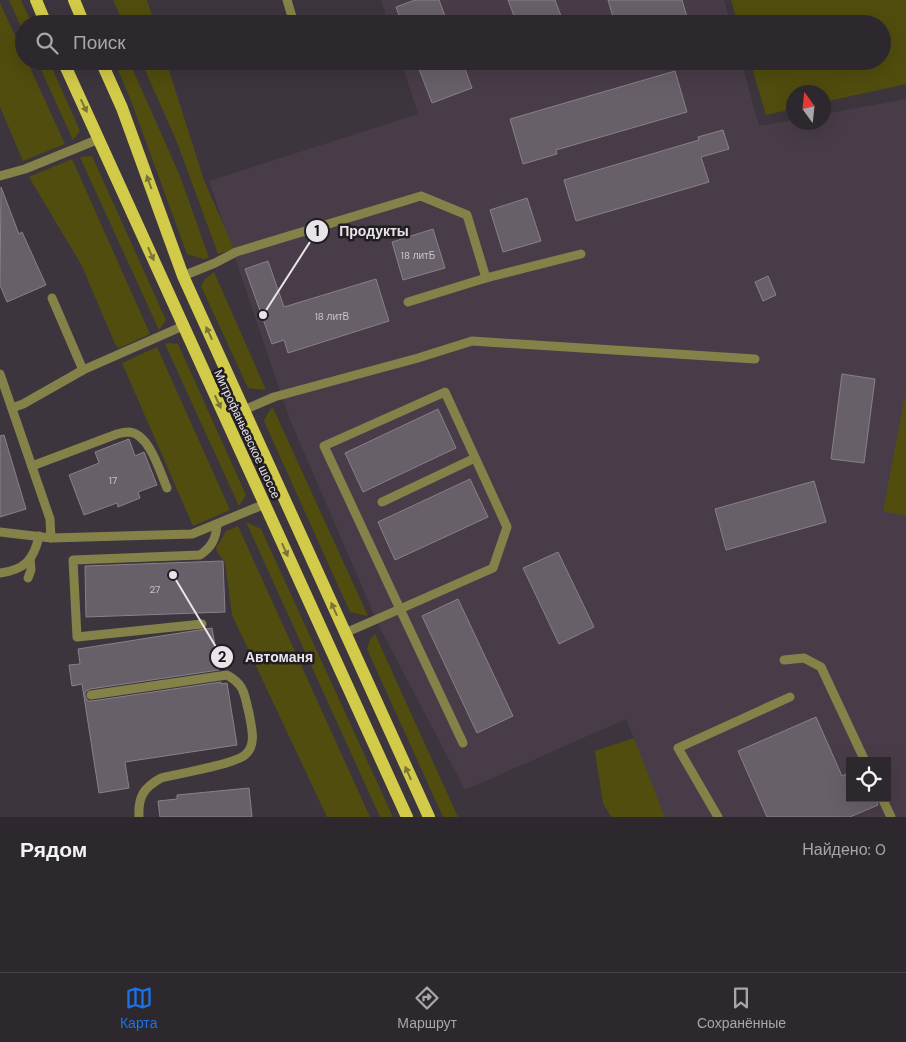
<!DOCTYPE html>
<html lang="ru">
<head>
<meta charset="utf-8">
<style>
	:root { --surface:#2d282e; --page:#353036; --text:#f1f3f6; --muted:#a7a6aa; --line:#48444a; --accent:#1a73e8 }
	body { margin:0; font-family:"DM Sans",sans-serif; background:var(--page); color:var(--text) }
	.controls { position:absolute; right:15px; bottom:15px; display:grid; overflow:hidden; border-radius:0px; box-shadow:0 5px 20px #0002 }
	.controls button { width:45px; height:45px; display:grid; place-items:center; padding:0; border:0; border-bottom:1px solid var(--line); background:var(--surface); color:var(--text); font:25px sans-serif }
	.compass { position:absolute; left:786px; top:85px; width:45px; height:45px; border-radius:50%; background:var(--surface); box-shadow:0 5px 20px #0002; rotate:345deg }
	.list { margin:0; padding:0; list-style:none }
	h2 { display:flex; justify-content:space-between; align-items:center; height:65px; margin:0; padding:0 20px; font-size:21px }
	h2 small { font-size:16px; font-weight:400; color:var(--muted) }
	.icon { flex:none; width:28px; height:28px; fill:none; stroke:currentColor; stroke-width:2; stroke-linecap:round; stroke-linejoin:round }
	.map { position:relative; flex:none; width:906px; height:817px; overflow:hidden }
	.search { position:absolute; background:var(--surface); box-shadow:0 5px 20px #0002; left:15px; right:15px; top:15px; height:55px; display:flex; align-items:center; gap:12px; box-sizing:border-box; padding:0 18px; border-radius:28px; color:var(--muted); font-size:19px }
	.sheet { height:155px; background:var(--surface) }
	nav { display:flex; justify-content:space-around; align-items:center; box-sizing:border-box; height:70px; border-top:1px solid var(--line); background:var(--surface); font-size:14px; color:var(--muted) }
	nav a { display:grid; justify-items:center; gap:2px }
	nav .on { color:var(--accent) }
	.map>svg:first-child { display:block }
	.built { fill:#483c49; fill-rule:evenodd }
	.green { fill:#514d0e }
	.building { fill:#686069; stroke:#88808a }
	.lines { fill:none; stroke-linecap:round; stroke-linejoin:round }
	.lane { stroke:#858249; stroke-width:9 }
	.primary { stroke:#d2cb4a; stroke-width:12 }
	.oneway { fill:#7a7436 }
	.labels { text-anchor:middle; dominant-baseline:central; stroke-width:5; stroke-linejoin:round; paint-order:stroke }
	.number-label { font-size:10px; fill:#c9c3ca }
	.street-label { font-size:12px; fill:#e9e4ea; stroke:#211e22 }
	.leader { fill:none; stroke:#e9e4ea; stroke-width:2 }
	.callout-dot { fill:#e9e4ea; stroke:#211e22; stroke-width:2 }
	.mark-label { font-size:15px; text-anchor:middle; font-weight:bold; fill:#111 }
	.callout-label { font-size:14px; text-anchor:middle; font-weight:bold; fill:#e9e4ea; stroke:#211e22; stroke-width:5; stroke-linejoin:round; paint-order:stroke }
</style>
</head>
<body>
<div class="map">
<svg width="906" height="817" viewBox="0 0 906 817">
	<rect width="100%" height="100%" fill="#3c353d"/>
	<g class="built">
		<polygon points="381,0 724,0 731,24 389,24"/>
		<path d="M401,61H741L759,126L793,120L794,122H824V114L906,99V817H665L626,719L465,790L379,626L290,420L209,181L418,114ZM850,761H887V798H850Z"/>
	</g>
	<g class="green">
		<polygon points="9,0 21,0 32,24 24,24 22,29"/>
		<polygon points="113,0 147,0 155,24 124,24"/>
		<polygon points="731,0 906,0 906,84 824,102 824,92 794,92 793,109 766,115 750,61 882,61 882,24 738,24"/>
		<polygon points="0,3 24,55 24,61 27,61 65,144 23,161 0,107"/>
		<polygon points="37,61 49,61 80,131 73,140"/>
		<polygon points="114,61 129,61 180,176 209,258 203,259 187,254 130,98"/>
		<polygon points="141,61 166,61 204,180 234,249 218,254 177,142"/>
		<polygon points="92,156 166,320 159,330 80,157"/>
		<polygon points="72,159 150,334 119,348 115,344 82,266 29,177"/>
		<polygon points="214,272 266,390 248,388 201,286 205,279"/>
		<polygon points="169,343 178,344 246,495 239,506 165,344"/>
		<polygon points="157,347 230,510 193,526 122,363"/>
		<polygon points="906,390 906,516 883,511"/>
		<polygon points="273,408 368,616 350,612 264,421 270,409"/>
		<polygon points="246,522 261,529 393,817 380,817"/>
		<polygon points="238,526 370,817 327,817 232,615 225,562 217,552 216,548 226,531"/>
		<polygon points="375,634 458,817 443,817 367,649 370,640"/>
		<polygon points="634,738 665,817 611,817 603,803 595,751"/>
	</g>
	<g class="building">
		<polygon points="415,0 439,0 448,24 402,24 396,7"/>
		<polygon points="508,0 555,0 564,24 517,24"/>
		<polygon points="608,0 682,0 689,24 615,24"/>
		<polygon points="416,61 462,61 472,88 432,103"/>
		<polygon points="675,71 687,112 556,150 557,154 523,164 510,119"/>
		<polygon points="723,130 729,149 701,157 709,182 576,221 564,180 699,140 698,137"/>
		<polygon points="1,187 19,234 22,232 46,285 7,302 0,285"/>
		<polygon points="527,198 541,241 503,252 490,210"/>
		<polygon points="433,229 445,268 403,280 392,242"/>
		<polygon points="268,261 284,307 376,279 389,321 288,353 284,340 272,344 245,269"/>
		<polygon points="768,276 776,295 763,301 755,282"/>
		<polygon points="842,374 875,379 864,463 831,459"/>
		<polygon points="438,409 456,448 363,492 345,453"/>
		<polygon points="4,435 26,509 0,517 0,436"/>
		<polygon points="129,439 135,456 144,452 157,485 138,492 140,498 118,507 117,503 84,515 69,475 99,463 95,452"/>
		<polygon points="470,479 488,517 395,560 378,522"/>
		<polygon points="814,481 826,522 726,550 715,509"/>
		<polygon points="558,552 594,627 559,644 523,568"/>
		<polygon points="223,561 225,612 86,617 85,566"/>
		<polygon points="458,599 513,716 477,733 422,616"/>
		<polygon points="212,628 219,670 90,689 85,692 85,696 88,701 92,701 221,682 221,684 227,683 237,745 125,762 129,788 99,793 82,684 72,686 69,665 80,664 78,649"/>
		<polygon points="816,717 842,776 850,772 850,798 876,798 878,805 850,817 767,817 738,751"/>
		<polygon points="249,788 252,817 160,817 158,801 177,799 177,795"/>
	</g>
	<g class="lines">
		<g class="lane">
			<polyline points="287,0 293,20"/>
			<polyline points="0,176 25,169 99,139"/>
			<polyline points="183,276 215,263 236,252 421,196 467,215 486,278"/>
			<polyline points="52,298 83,370"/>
			<polyline points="408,302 486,278 581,254"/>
			<polyline points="0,374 50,519 51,538"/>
			<polygon points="445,392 507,527 493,568 400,609 324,446"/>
			<polyline points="12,408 23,404 83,370 183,326"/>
			<polyline points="244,410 274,397 418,358 472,341 755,359"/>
			<path d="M32,466L117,434C121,433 125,432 129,432C149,433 160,472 167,488"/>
			<polyline points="382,502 475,458"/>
			<polyline points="0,532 51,538 192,534 265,504"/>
			<path d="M0,573C24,570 34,560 39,536"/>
			<polyline points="28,578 31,570 30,559"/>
			<path d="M202,624L77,637L73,560L200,555C212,547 216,538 217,525"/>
			<polyline points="345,633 400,609 463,743"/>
			<polyline points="784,660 804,658 821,667 865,761"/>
			<path d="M91,695L227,675C245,685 244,694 249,713C251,726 257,744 246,754C237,764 177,774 161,778C143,788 138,797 139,817"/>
			<polyline points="882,798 891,817"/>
			<polyline points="718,817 678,748 790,697"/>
		</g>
		<g class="primary">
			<polyline points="36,0 46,24"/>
			<polyline points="74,0 84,24"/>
			<polyline points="63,61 407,817"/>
			<polyline points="101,61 122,108 183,276 429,817"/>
		</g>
	</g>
	<defs><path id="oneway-solid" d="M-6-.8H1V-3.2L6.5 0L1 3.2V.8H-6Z" transform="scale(1.25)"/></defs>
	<g class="oneway">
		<use href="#oneway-solid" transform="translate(84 106) rotate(65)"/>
		<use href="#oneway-solid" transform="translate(149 182) rotate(-110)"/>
		<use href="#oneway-solid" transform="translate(151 254) rotate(66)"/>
		<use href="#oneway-solid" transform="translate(209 333) rotate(-115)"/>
		<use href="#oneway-solid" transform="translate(218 402) rotate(65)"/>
		<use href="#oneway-solid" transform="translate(285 550) rotate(66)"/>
		<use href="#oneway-solid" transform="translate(334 609) rotate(-114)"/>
		<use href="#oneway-solid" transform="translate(408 773) rotate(-114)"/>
	</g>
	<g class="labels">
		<g class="number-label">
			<text x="418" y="255">18 литБ</text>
			<text x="332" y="316">18 литВ</text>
			<text x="113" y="480">17</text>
			<text x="155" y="589">27</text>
		</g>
		<g class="street-label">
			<text transform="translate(247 434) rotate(65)">Митрофаньевское шоссе</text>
		</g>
	</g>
	<path class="leader" d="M263 315L317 231M173 575L222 657"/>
	<g class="callout-dot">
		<circle cx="263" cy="315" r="5"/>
		<circle cx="173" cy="575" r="5"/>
		<circle cx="317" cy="231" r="12"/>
		<circle cx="222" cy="657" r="12"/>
	</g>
	<g class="mark-label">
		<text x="317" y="236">1</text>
		<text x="222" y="662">2</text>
	</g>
	<g class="callout-label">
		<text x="374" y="236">Продукты</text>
		<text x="279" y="662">Автоманя</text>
	</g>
</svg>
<div class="controls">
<button><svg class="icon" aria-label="locate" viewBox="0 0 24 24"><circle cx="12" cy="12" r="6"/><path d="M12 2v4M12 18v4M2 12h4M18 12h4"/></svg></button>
</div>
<svg class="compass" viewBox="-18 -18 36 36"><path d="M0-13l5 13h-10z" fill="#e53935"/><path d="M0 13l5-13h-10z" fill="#a7a6aa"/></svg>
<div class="search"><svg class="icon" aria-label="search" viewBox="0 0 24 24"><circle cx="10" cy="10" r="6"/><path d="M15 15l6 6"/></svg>Поиск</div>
</div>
<section class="sheet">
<h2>Рядом<small>Найдено: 0</small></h2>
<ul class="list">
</ul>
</section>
<nav>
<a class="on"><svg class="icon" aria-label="map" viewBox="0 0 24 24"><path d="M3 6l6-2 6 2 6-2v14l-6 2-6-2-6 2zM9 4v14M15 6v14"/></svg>Карта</a>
<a><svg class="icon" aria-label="directions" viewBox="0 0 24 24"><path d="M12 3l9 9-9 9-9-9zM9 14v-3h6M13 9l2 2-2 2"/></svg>Маршрут</a>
<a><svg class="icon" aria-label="saved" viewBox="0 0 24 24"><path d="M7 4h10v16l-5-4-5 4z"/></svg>Сохранённые</a>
</nav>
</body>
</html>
